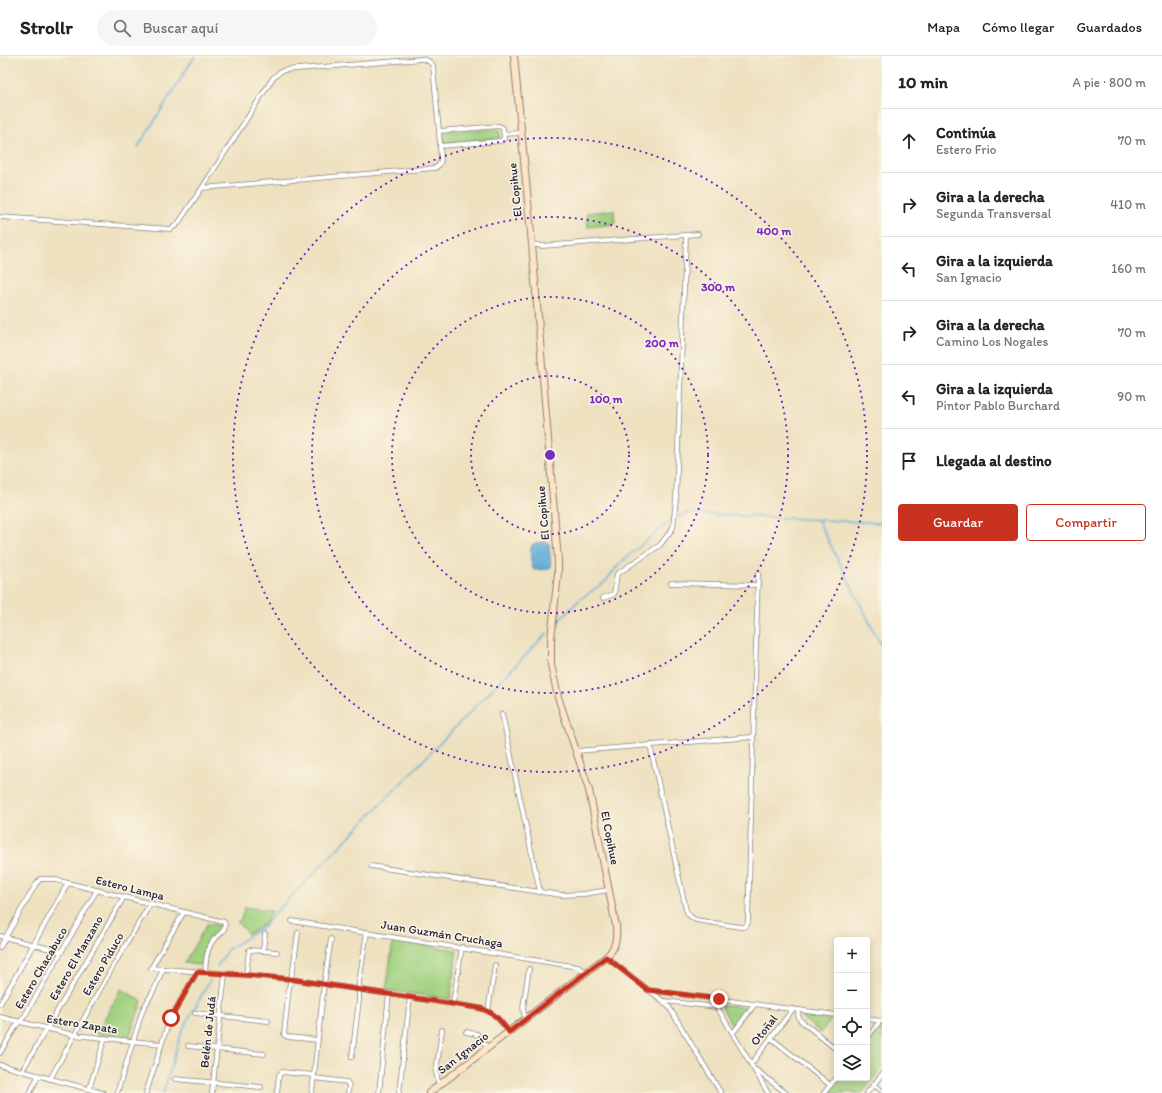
<!DOCTYPE html>
<html lang="es">
<head>
<meta charset="utf-8">
<style>
	:root { --surface:#fff; --page:#f6f6f6; --text:#202124; --muted:#757577; --line:#e0e0e0; --accent:#c8321e }
	body { margin:0; font-family:Itim,sans-serif; background:var(--page); color:var(--text) }
	.controls { position:absolute; right:12px; bottom:12px; display:grid; overflow:hidden; border-radius:4px; box-shadow:0 2px 10px #0003 }
	.controls button { width:36px; height:36px; display:grid; place-items:center; padding:0; border:0; border-bottom:1px solid var(--line); background:var(--surface); color:var(--text); font:20px sans-serif }
	.stop { position:absolute; width:12px; height:12px; margin:-9px; border:3px solid #c8321e; border-radius:50%; background:#fff }
	.stop.end { background:#c8321e; border-color:#fff; box-shadow:0 1px 4px #0008 }
	.list { margin:0; padding:0; list-style:none }
	h2 { display:flex; justify-content:space-between; align-items:center; height:52px; margin:0; padding:0 16px; font-size:17px }
	h2 small { font-size:13px; font-weight:400; color:var(--muted) }
	.list li { display:grid; grid-template-columns:26px 1fr auto; gap:12px; align-items:center; box-sizing:border-box; height:64px; padding:0 16px; border-top:1px solid var(--line) }
	.list b { display:block; font-size:15px; white-space:nowrap }
	.list p { margin:0; font-size:13px; white-space:nowrap; color:var(--muted) }
	.list em { font-size:13px; font-style:normal; color:var(--muted) }
	.actions { display:flex; gap:8px; padding:12px 16px }
	.actions a { flex:1; padding:9px 0; border:1px solid var(--accent); border-radius:4px; text-align:center; font-size:14px; color:var(--accent) }
	.actions .main { background:var(--accent); color:#fff }
	.icon { flex:none; width:22px; height:22px; fill:none; stroke:currentColor; stroke-width:2; stroke-linecap:round; stroke-linejoin:round }
	.map { position:relative; flex:none; width:882px; height:1037px; overflow:hidden }
	header { display:flex; align-items:center; gap:24px; box-sizing:border-box; height:56px; padding:0 20px; background:var(--surface); border-bottom:1px solid var(--line) }
	header strong { font-size:19px }
	nav { display:flex; gap:22px; margin-inline-start:auto; font-size:14px }
	.search { width:280px; height:36px; background:var(--page); display:flex; align-items:center; gap:10px; box-sizing:border-box; padding:0 14px; border-radius:22px; color:var(--muted); font-size:15px }
	main { display:flex }
	aside { flex:1; background:var(--surface) }
	.map>svg:first-child { display:block }
	.green { fill:#a0d17f; stroke:#617a5d }
	.water { fill:#5daed8; stroke:#40688a }
	.lines { fill:none; stroke-linecap:round; stroke-linejoin:round }
	.stream { stroke:#5daed8; stroke-width:1.5 }
	.street-casing { stroke:#88827e; stroke-width:5.5 }
	.secondary-casing { stroke:#88827e; stroke-width:8 }
	.street { stroke:#fff; stroke-width:4 }
	.secondary { stroke:#fde5c5; stroke-width:6 }
	.route { stroke:#c8321e; stroke-width:5 }
	.ring { fill:none; stroke:#7b2cbf; stroke-width:2; stroke-dasharray:2 4 }
	.labels { text-anchor:middle; dominant-baseline:central; stroke-width:3; stroke-linejoin:round; paint-order:stroke }
	.street-label { font-size:12px; fill:#22223b; stroke:#fcf5e5 }
	.centre { fill:#7b2cbf; stroke:#fcf5e5; stroke-width:2 }
	.ring-label { font-size:12px; text-anchor:middle; font-weight:bold; fill:#7b2cbf; stroke:#fcf5e5; stroke-width:3; stroke-linejoin:round; paint-order:stroke }
</style>
</head>
<body>
<header>
<strong>Strollr</strong>
<div class="search"><svg class="icon" aria-label="search" viewBox="0 0 24 24"><circle cx="10" cy="10" r="6"/><path d="M15 15l6 6"/></svg>Buscar aquí</div>
<nav><a>Mapa</a><a>Cómo llegar</a><a>Guardados</a></nav>
</header>
<main>
<div class="map">
<svg width="882" height="1037" viewBox="0 0 882 1037">
	<rect width="100%" height="100%" fill="#fcf5e5"/>
	<filter id="ink" filterUnits="userSpaceOnUse"><feTurbulence type="fractalNoise" baseFrequency=".025" numOctaves="2"/><feDisplacementMap in="SourceGraphic" scale="8" xChannelSelector="R" yChannelSelector="G"/><feConvolveMatrix kernelMatrix="1 2 1 2 8 2 1 2 1" color-interpolation-filters="sRGB"/></filter>
	<filter id="wash" filterUnits="userSpaceOnUse"><feTurbulence type="fractalNoise" baseFrequency=".012" numOctaves="4" result="noise"/><feDisplacementMap in="SourceGraphic" scale="16" xChannelSelector="R" yChannelSelector="G"/><feGaussianBlur stdDeviation="0.9" result="paint"/><feColorMatrix in="noise" values="0 0 0 0 0 0 0 0 0 0 0 0 0 0 0 0 0 1.4 0 .05"/><feComposite in="paint" operator="in"/></filter>
	<g filter="url(#wash)">
		<rect width="100%" height="100%" fill="#eee1c0"/>
		<g class="green">
			<polygon points="499,73 500,82 444,87 444,76"/>
			<polygon points="614,154 615,168 588,171 587,157"/>
			<polygon points="245,851 272,855 264,868 248,878 237,866 241,863"/>
			<path d="M207,868L219,869L221,871L220,874C211,880 204,886 203,898C202,902 203,904 201,908L197,909L184,907Z"/>
			<polygon points="393,885 457,894 450,943 386,934"/>
			<polygon points="121,933 142,945 130,979 127,982 96,978"/>
			<polygon points="723,949 726,949 750,952 733,971 722,952"/>
			<polygon points="803,959 831,963 821,977 801,961"/>
			<polygon points="882,971 882,1011 862,1037 830,1037 842,1022 867,1022 867,990"/>
		</g>
		<path class="water" d="M546,486L549,488L551,511L548,513L534,514C531,510 528,492 533,488C536,486 543,487 546,486Z"/>
		<g class="lines">
			<g class="stream">
				<polyline points="138,91 195,0"/>
				<polyline points="818,464 882,591"/>
				<polyline points="556,568 579,544 605,526 620,507 672,463 687,457 882,467"/>
				<polyline points="217,911 227,894 264,870 274,858 547,577"/>
				<polyline points="163,1037 182,975 210,924"/>
			</g>
		</g>
	</g>
	<g filter="url(#ink)">
		<g class="lines">
			<defs>
				<g id="street">
					<polyline points="439,75 499,70 503,72 504,83 501,85 440,90"/>
					<polyline points="504,78 521,77"/>
					<path d="M0,161L170,173L177,169L202,132L273,22L280,16L285,14L422,3C427,4 430,5 433,10L439,75L441,104L439,109L435,112L202,132"/>
					<polyline points="532,188 542,190 698,178"/>
					<polyline points="671,527 758,529"/>
					<polyline points="603,542 614,538 617,518 660,489 673,472 676,443 686,180"/>
					<polyline points="502,658 540,836"/>
					<path d="M650,689L686,854C688,859 691,862 696,864L740,871C744,872 748,870 748,865L758,518"/>
					<polyline points="576,695 753,681"/>
					<polyline points="371,810 540,836 562,839 584,838 608,834"/>
					<path d="M184,856L151,912L246,919L290,923L479,952C493,955 501,965 509,976"/>
					<polyline points="292,865 578,911 586,916"/>
					<polyline points="298,877 293,913 289,931 284,979 288,981 318,984"/>
					<polyline points="0,880 62,896"/>
					<path d="M0,891L36,828L40,823H52L224,866C228,875 217,879 212,886C206,895 206,906 205,916"/>
					<polyline points="263,894 265,878"/>
					<polyline points="606,901 663,945 669,951 721,1037"/>
					<polyline points="246,919 249,894 277,896"/>
					<polyline points="648,934 837,959"/>
					<polyline points="719,943 717,951 768,1037"/>
					<polyline points="664,945 717,951"/>
					<polyline points="453,947 462,891"/>
					<polyline points="0,948 68,827"/>
					<polyline points="799,954 798,959 800,964 837,994"/>
					<polyline points="488,955 495,909"/>
					<polyline points="195,957 268,965"/>
					<polyline points="0,961 74,979 161,988"/>
					<polyline points="526,962 524,958 523,952 529,913"/>
					<polyline points="867,963 882,965"/>
					<polyline points="466,976 477,978 488,992"/>
					<polyline points="733,977 755,948"/>
					<polyline points="771,982 830,1029"/>
					<polyline points="867,982 880,965"/>
					<polyline points="188,990 264,998"/>
					<polyline points="0,997 16,970 24,961 97,834"/>
					<polyline points="352,1001 359,944 359,926 367,876"/>
					<polyline points="751,1008 793,953"/>
					<polyline points="0,1009 103,1037"/>
					<polyline points="756,1014 786,1037"/>
					<polyline points="22,1015 124,841"/>
					<polyline points="314,1022 347,1026 349,1030 348,1037"/>
					<polyline points="50,1023 115,907 150,848"/>
					<polyline points="175,1023 261,1031"/>
					<polyline points="874,1029 882,1035"/>
					<polyline points="439,1030 436,1016 442,974"/>
					<polyline points="89,1033 105,982"/>
					<polyline points="30,1037 38,1020"/>
					<polyline points="117,1037 143,953 154,934 163,913"/>
					<polyline points="146,1037 169,965 197,916"/>
					<polyline points="212,1037 225,918"/>
					<polyline points="277,1037 279,1019 282,1016 314,1019"/>
					<polyline points="312,1037 324,928 331,883"/>
					<polyline points="379,1037 389,937"/>
					<polyline points="399,1037 410,941"/>
					<polyline points="824,1037 837,1021"/>
					<polyline points="867,1037 882,1018"/>
				</g>
				<path id="secondary" d="M429,1037L606,901C616,892 617,882 616,870L589,734L558,641L551,609V583L558,517V504L532,188L514,0"/>
			</defs>
			<use href="#street" class="street-casing"/>
			<use href="#secondary" class="secondary-casing"/>
			<use href="#street" class="street"/>
			<use href="#secondary" class="secondary"/>
		</g>
	</g>
	<g class="lines" filter="url(#ink)">
		<path class="route" d="M171,962L197,916L246,919L290,923L479,952C493,955 501,965 509,976L606,901L648,934L719,943"/>
	</g>
	<g class="ring">
		<circle cx="550" cy="399" r="79"/>
		<circle cx="550" cy="399" r="158"/>
		<circle cx="550" cy="399" r="238"/>
		<circle cx="550" cy="399" r="317"/>
	</g>
	<g class="labels">
		<g class="street-label">
			<text transform="translate(515 134) rotate(-96)">El Copihue</text>
			<text transform="translate(543 457) rotate(-95)">El Copihue</text>
			<text transform="translate(610 782) rotate(79)">El Copihue</text>
			<text transform="translate(130 832) rotate(14)">Estero Lampa</text>
			<text transform="translate(442 878) rotate(9)">Juan Guzmán Cruchaga</text>
			<text transform="translate(76 902) rotate(-60)">Estero El Manzano</text>
			<text transform="translate(103 908) rotate(-60)">Estero Piduco</text>
			<text transform="translate(41 912) rotate(-60)">Estero Chacabuco</text>
			<text transform="translate(82 968) rotate(9)">Estero Zapata</text>
			<text transform="translate(764 974) rotate(-52)">Otoñal</text>
			<text transform="translate(208 976) rotate(-84)">Belén de Judá</text>
			<text transform="translate(463 997) rotate(-38)">San Ignacio</text>
		</g>
	</g>
	<circle cx="550" cy="399" r="6" class="centre"/>
	<g class="ring-label">
		<text x="774" y="179">400 m</text>
		<text x="718" y="235">300 m</text>
		<text x="662" y="291">200 m</text>
		<text x="606" y="347">100 m</text>
	</g>
</svg>
<div class="controls">
<button>+</button>
<button>−</button>
<button><svg class="icon" aria-label="locate" viewBox="0 0 24 24"><circle cx="12" cy="12" r="6"/><path d="M12 2v4M12 18v4M2 12h4M18 12h4"/></svg></button>
<button><svg class="icon" aria-label="layers" viewBox="0 0 24 24"><path d="M12 4l9 5-9 5-9-5zM3 14l9 5 9-5"/></svg></button>
</div>
<div class="stop" style="left:171px;top:962px"></div>
<div class="stop end" style="left:719px;top:943px"></div>
</div>
<aside>
<h2>10 min<small>A pie · 800 m</small></h2>
<ul class="list">
<li><svg class="icon" aria-label="ahead" viewBox="0 0 24 24"><path d="M12 20V5M6 11l6-6 6 6"/></svg><div><b>Continúa</b><p>Estero Frio</p></div><em>70 m</em></li>
<li><svg class="icon" aria-label="right" viewBox="0 0 24 24"><path d="M7 20v-9h11M14 6l5 5-5 5"/></svg><div><b>Gira a la derecha</b><p>Segunda Transversal</p></div><em>410 m</em></li>
<li><svg class="icon" aria-label="left" viewBox="0 0 24 24"><path d="M17 20v-9H6M10 6l-5 5 5 5"/></svg><div><b>Gira a la izquierda</b><p>San Ignacio</p></div><em>160 m</em></li>
<li><svg class="icon" aria-label="right" viewBox="0 0 24 24"><path d="M7 20v-9h11M14 6l5 5-5 5"/></svg><div><b>Gira a la derecha</b><p>Camino Los Nogales</p></div><em>70 m</em></li>
<li><svg class="icon" aria-label="left" viewBox="0 0 24 24"><path d="M17 20v-9H6M10 6l-5 5 5 5"/></svg><div><b>Gira a la izquierda</b><p>Pintor Pablo Burchard</p></div><em>90 m</em></li>
<li><svg class="icon" aria-label="arrive" viewBox="0 0 24 24"><path d="M6 21V4h12l-3 4 3 4H6"/></svg><div><b>Llegada al destino</b></div></li>
</ul>
<div class="actions"><a class="main">Guardar</a><a>Compartir</a></div>
</aside>
</main>
</body>
</html>
